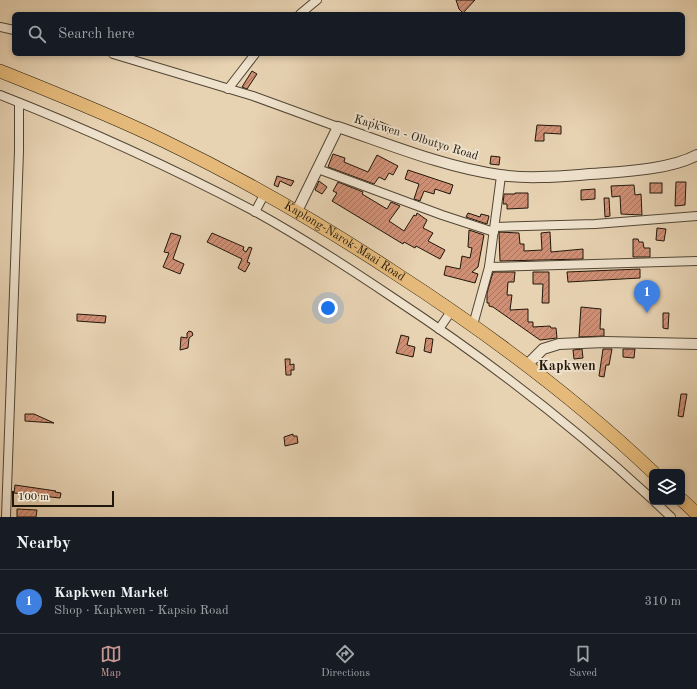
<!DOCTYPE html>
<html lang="en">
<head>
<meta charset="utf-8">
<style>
	:root { --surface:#171b24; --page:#20242c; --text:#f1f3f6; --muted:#9ea1a6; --line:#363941; --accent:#c59692 }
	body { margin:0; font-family:"Old Standard TT",serif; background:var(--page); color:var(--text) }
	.controls { position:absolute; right:12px; bottom:12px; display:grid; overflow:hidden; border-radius:6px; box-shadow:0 2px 6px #0003 }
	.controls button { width:36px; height:36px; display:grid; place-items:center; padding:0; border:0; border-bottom:1px solid var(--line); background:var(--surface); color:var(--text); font:20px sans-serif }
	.scale { position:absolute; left:12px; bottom:10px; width:102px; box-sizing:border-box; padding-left:4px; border:2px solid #21170a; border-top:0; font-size:11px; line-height:14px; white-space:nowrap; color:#21170a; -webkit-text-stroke:3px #efe2cd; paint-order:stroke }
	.you { position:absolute; left:328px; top:308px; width:14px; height:14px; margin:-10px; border:3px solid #fff; border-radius:50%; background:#1a73e8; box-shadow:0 0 0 6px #1a73e833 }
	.badge { display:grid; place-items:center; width:26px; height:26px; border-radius:50%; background:var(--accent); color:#fff; font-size:13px; font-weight:700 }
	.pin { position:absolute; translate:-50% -33px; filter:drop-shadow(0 1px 2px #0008) }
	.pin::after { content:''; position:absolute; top:21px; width:14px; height:12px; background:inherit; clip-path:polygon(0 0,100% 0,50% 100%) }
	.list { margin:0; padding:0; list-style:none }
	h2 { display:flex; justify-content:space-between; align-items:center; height:52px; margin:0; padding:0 16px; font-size:17px }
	h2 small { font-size:13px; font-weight:400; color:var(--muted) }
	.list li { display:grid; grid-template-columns:26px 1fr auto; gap:12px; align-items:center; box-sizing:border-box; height:64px; padding:0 16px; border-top:1px solid var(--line) }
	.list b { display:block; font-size:15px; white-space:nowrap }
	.list p { margin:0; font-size:13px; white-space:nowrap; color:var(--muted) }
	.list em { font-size:13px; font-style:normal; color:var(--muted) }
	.icon { flex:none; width:22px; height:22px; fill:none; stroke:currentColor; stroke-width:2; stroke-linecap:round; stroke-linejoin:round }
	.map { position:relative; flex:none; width:697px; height:517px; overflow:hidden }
	.search { position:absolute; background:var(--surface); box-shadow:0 2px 6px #0003; left:12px; right:12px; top:12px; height:44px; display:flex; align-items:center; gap:10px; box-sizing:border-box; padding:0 14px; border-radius:6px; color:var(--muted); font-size:15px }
	.sheet { height:116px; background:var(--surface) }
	nav { display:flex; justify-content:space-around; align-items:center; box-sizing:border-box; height:56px; border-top:1px solid var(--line); background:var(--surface); font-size:11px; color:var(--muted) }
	nav a { display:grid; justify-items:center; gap:2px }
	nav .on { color:var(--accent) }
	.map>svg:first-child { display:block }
	.building { fill:url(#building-hatch); stroke:#21170a }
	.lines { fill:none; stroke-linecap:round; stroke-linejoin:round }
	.minor-casing { stroke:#524634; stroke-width:10 }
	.tertiary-casing { stroke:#524634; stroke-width:12 }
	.trunk-casing { stroke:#21170a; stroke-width:14 }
	.minor { stroke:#efe2cd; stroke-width:8 }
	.tertiary { stroke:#efe2cd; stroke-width:10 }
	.trunk { stroke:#e4b979; stroke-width:13 }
	.labels { text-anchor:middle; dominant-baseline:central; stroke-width:4; stroke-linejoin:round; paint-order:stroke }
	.street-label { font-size:12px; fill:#21170a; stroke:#efe2cd }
	.quarter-label { font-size:14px; font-weight:bold; fill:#21170a; stroke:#efe2cd }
</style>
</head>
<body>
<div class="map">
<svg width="697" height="517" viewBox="0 0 697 517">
	<defs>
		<pattern id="building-hatch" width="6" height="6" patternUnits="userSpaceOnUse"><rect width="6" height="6" fill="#cf8f75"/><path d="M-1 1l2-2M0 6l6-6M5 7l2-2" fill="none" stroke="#a8745e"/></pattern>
	</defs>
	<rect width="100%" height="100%" fill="#e7d2b2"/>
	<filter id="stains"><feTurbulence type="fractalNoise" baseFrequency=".005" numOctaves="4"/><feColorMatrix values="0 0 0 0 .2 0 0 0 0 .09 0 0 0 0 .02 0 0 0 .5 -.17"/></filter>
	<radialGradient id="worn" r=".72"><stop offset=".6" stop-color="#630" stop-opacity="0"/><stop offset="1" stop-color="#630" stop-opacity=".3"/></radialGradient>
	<g class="building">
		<polygon points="456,0 475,0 463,13 459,9"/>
		<polygon points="252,71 257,74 247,89 242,87"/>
		<polygon points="374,119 395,128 392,135 370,126"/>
		<polygon points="537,125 561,126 561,134 544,133 544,141 535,141"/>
		<polygon points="333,154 345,158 344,162 368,172 377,155 398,166 393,175 389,173 385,180 379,177 374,184 328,167"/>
		<polygon points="491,156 500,157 499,165 490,164"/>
		<polygon points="408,170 453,185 450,194 435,189 434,194 424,191 420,201 414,199 419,184 405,179"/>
		<polygon points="277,176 294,181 291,186 280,181 278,187 274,185"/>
		<polygon points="319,181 327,187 322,194 315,190"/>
		<polygon points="338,182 363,192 362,194 387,209 391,202 400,206 389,221 404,231 414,215 416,216 417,213 427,220 423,228 433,233 428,241 445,250 440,259 416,246 415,248 404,242 403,244 332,201 337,193 333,191"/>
		<polygon points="676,182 686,182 685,205 675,206"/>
		<rect x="650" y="183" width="12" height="10"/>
		<polygon points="634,185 635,195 641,194 642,215 621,214 620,196 612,197 611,186"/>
		<polygon points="595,189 595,199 581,200 581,190"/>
		<polygon points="515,193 528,193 528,208 507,209 507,204 503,204 504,194 515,194"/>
		<polygon points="604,198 609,198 610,216 605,217"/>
		<polygon points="468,213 480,217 481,214 489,216 487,224 466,217"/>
		<polygon points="657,228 666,229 664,241 656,240"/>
		<polygon points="469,230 484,235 478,267 472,272 478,274 475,283 444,275 446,266 460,269 462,256 470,258 472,248 468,247"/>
		<polygon points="499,232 519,233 520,244 524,244 524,251 542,250 541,233 550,232 551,252 583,249 583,259 500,261"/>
		<polygon points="171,233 181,236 173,259 184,264 180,274 163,267 169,253 164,252"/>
		<polygon points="212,233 244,247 243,250 246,252 249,247 252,248 247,262 250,263 245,272 238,268 242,259 207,242"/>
		<polygon points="633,239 638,239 639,242 643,242 644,248 650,248 650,257 633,257"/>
		<polygon points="640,269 640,278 568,282 567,272"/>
		<polygon points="493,272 515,272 514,282 508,282 507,295 512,295 510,310 528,309 528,322 533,322 533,327 550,326 551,328 556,328 557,338 540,340 493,307 489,306 489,303 487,303 487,293"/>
		<polygon points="533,272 549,272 549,303 542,303 543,284 533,284"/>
		<polygon points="581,307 601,309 600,329 604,329 604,336 579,337"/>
		<polygon points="663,313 669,313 668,329 663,328"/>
		<polygon points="77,314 106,316 105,323 77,321"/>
		<polygon points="189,331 192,332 193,335 189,338 188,348 180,350 181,337 187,338 187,333"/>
		<polygon points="401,335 409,337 407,345 415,347 413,357 396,353"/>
		<polygon points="426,338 433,339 431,353 424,351"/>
		<polygon points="582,349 583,358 574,359 573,350"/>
		<polygon points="603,349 612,349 609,365 606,365 604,377 599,376"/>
		<polygon points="623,349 635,349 634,358 623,357"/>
		<polygon points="285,359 290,359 290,365 294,364 294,370 291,370 291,375 286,375"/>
		<polygon points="681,394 687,394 683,417 678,416"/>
		<polygon points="25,414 34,414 54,423 25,421"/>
		<polygon points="293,434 293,436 297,436 298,443 285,446 284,437"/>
		<polygon points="15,485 56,491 55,492 61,493 60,498 14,493"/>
		<polygon points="17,509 37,510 36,517 17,517"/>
	</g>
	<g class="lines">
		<defs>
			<g id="minor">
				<polyline points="300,14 317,0"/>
				<polyline points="0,27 14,30"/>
				<polyline points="113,54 253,96 338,127"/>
				<polyline points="228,89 255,54"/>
				<path d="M0,95C87,129 172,168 254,211C303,238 349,268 395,299C486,359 572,425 652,499"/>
				<polyline points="318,169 442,215 494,232"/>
				<polyline points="255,212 265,193"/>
				<polyline points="495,227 595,224 697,216"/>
				<polyline points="489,267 697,261"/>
				<polyline points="473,325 489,267 501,176"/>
				<polyline points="439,329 452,310"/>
				<polyline points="655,502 671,517"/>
				<polyline points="6,517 19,151 19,103"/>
			</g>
			<g id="tertiary">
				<path d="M297,211L338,127C391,145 444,167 500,175C534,180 571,175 606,173C633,171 673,168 697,155"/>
				<polyline points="527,365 543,349 559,344 604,342 697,344"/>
			</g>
			<g id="trunk">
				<path id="s1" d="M0,71C55,93 111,115 164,141C243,179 319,223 392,271C485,331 573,396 653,472"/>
				<polyline points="682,500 697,514"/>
			</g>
		</defs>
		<use href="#minor" class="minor-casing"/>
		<use href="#tertiary" class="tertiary-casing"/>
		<use href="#trunk" class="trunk-casing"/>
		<use href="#minor" class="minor"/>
		<use href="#tertiary" class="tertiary"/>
		<use href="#trunk" class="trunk"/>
	</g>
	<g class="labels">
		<g class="street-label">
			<text transform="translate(416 138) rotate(17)">Kapkwen - Olbutyo Road</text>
			<text stroke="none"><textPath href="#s1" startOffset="385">Kaplong-Narok-Maai Road</textPath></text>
		</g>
		<g class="quarter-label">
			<text x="567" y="366">Kapkwen</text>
		</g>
	</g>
	<rect width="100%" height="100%" filter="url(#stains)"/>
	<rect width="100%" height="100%" fill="url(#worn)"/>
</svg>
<div class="controls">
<button><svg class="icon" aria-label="layers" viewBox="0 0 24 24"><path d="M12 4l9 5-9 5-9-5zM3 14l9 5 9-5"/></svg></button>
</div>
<div class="scale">100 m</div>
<div class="you"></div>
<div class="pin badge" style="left:647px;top:313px;background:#3f7fe0">1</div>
<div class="search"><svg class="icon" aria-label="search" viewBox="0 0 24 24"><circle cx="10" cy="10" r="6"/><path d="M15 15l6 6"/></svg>Search here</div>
</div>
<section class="sheet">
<h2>Nearby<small></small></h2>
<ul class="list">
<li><span class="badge" style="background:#3f7fe0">1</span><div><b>Kapkwen Market</b><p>Shop · Kapkwen - Kapsio Road</p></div><em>310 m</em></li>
</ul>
</section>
<nav>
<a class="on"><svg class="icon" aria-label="map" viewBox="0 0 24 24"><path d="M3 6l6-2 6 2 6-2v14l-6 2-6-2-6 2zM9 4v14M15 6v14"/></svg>Map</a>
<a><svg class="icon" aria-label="directions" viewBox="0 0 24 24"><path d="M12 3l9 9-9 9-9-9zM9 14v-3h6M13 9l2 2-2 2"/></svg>Directions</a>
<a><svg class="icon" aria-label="saved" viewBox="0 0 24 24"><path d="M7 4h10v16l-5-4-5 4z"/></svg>Saved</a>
</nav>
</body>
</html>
